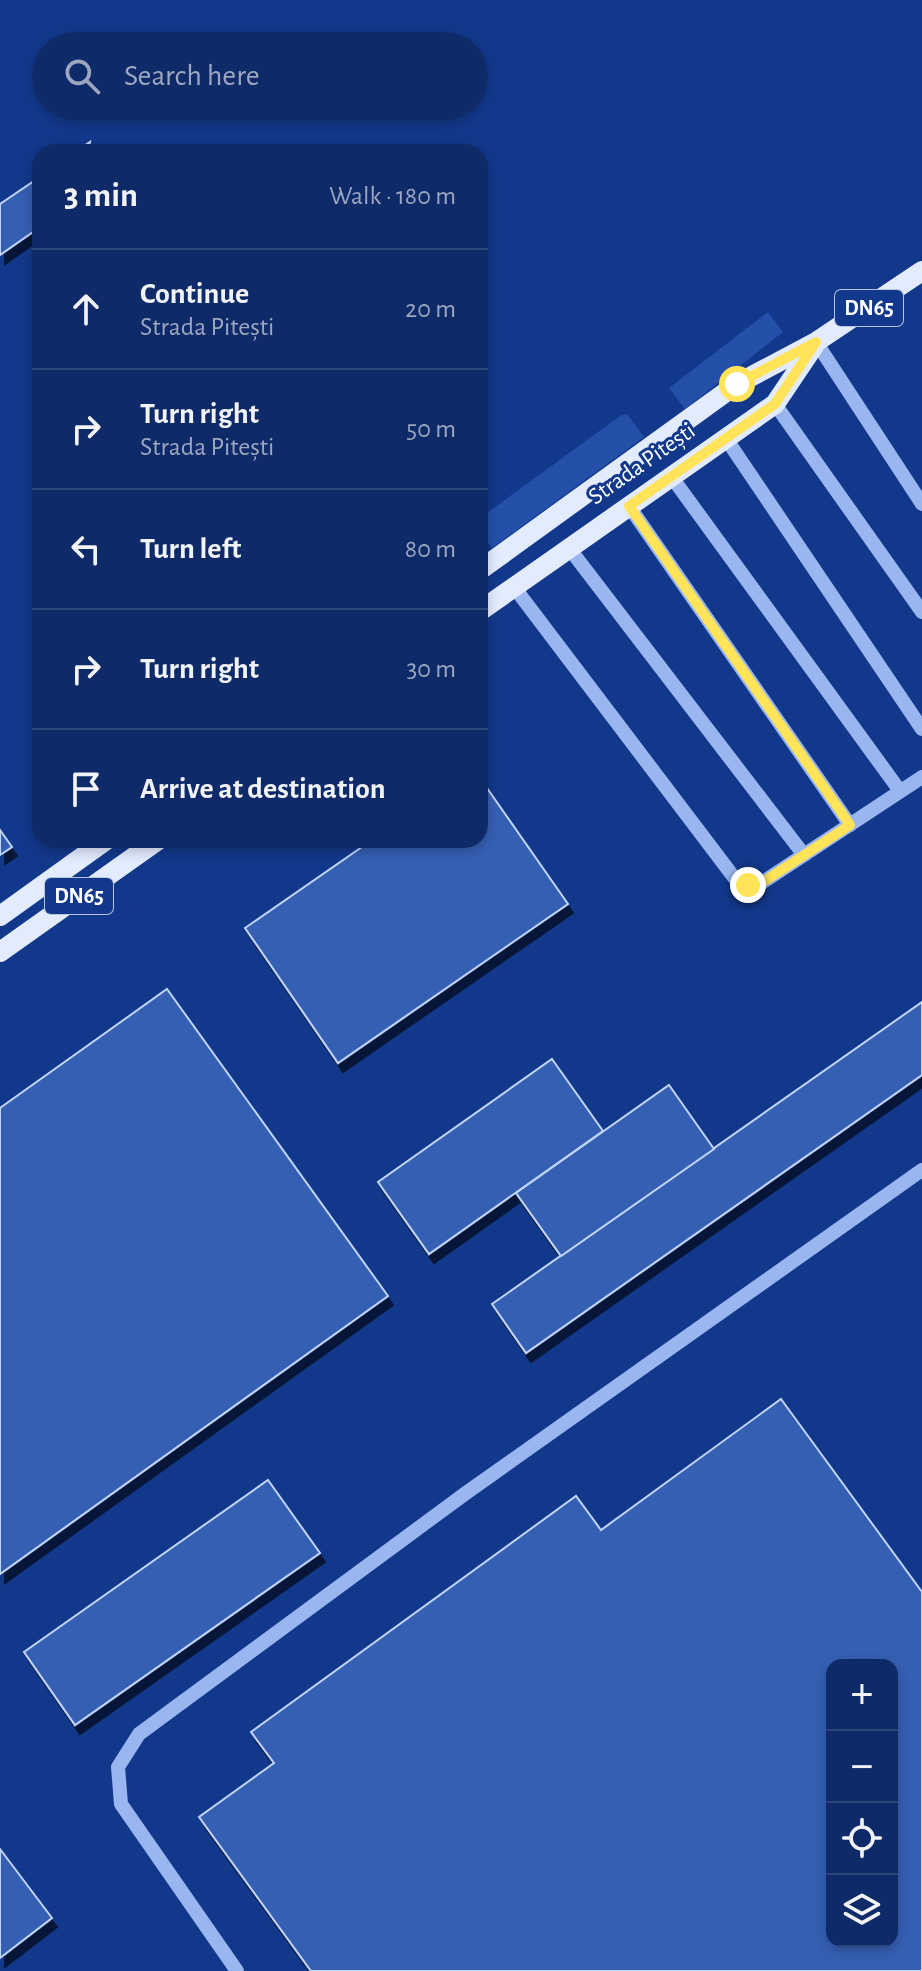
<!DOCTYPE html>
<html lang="en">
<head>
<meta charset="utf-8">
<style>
	:root { --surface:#0e2a68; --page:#1c3671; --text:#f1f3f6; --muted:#9ba7c0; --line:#2e467c }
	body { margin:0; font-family:"Alegreya Sans",sans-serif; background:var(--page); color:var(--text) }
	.controls { position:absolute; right:24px; bottom:24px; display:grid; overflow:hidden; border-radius:16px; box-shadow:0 4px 12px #0003 }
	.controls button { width:72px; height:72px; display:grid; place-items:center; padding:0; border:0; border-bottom:2px solid var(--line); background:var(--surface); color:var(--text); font:40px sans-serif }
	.stop { position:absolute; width:24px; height:24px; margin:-18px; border:6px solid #ffe359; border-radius:50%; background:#fff }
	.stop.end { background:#ffe359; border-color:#fff; box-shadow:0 2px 8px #0008 }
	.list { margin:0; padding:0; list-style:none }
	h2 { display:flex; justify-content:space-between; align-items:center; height:104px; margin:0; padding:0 32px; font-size:34px }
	h2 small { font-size:26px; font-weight:400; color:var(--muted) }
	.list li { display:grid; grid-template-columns:52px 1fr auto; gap:24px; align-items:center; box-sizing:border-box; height:120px; padding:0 32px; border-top:2px solid var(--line) }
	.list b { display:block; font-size:30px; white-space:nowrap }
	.list p { margin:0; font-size:26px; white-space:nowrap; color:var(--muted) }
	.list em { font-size:26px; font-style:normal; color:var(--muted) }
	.icon { flex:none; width:44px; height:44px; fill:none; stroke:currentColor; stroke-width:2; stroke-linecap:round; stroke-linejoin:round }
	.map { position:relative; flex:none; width:922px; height:1971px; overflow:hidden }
	.search { position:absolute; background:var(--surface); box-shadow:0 4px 12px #0003; left:32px; top:32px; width:456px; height:88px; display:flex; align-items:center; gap:20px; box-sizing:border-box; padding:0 28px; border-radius:44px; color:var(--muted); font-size:30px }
	.panel { position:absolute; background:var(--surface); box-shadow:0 4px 12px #0003; left:32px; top:144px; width:456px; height:704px; border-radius:24px }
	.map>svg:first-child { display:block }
	.green { fill:#2450aa }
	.building { fill:#365fb2; stroke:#c0d4fc; stroke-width:2; fill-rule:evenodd; filter:url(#shadow) }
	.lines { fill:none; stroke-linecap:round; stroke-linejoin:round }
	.minor { stroke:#99b6f1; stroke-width:14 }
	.major { stroke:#e3ebff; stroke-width:20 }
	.route { stroke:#ffe359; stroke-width:10 }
	.labels { text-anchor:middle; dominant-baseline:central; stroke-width:6; stroke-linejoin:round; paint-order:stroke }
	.shield { fill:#12388b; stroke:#b8c3dc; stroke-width:2 }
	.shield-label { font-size:22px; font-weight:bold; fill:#fff }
	.street-label { font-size:24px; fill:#fff; stroke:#12388b }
</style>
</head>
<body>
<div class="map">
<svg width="922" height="1971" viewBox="0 0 922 1971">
	<defs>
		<filter id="shadow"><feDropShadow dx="5" dy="9" stdDeviation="0" flood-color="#0009"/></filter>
	</defs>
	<rect width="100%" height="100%" fill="#12388b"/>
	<g class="green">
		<polygon points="768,312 783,332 685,409 669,388"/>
		<polygon points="627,414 644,437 492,548 480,532 480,518 620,416"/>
	</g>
	<g class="building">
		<polygon points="90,142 88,152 75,152"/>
		<polygon points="40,177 40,227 0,255 0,204"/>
		<polygon points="480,778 568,904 338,1063 245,928 372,840 480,840"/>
		<polygon points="0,830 12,847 0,855"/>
		<polygon points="167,989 388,1296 0,1574 0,1108"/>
		<polygon points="922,1002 922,1075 526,1353 492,1304"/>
		<polygon points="552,1059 603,1131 429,1254 378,1182"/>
		<polygon points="669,1085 714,1149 561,1256 516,1193"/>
		<path d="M781,1399L922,1592V1971H311L199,1817L274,1763L251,1732L576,1496L601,1530ZM832,1665H892V1941H832Z"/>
		<polygon points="268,1480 320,1553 75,1725 24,1652"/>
		<polygon points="0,1849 52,1918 0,1958"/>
	</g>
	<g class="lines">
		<g class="minor">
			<polyline points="816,342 922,504"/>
			<polyline points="775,404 922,612"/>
			<polyline points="725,437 922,729"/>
			<polyline points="671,476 900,791"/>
			<polyline points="629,506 850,825"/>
			<polyline points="569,548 804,855"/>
			<polyline points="514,587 736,880 748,885 763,882 922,777"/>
			<polyline points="237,1971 121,1804 118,1767 139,1734 466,1493 922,1170"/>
		</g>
		<g class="major">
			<polyline points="480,570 737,384 816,342 922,271"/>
			<polyline points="480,611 775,404 814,346"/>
			<polyline points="0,916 106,840"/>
			<polyline points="0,952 158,840"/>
		</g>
	</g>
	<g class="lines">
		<polyline class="route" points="737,384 816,342 775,404 629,506 850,825 763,882 748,885"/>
	</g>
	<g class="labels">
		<g class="shield">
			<rect x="835" y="290" width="68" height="36" rx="6"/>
			<rect x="45" y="878" width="68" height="36" rx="6"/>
		</g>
		<g class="shield-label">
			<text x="869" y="308">DN65</text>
			<text x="79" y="896">DN65</text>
		</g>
		<g class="street-label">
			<text transform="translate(642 464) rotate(-35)">Strada Pitești</text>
		</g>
	</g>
</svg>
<div class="controls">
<button>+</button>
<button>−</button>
<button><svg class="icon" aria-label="locate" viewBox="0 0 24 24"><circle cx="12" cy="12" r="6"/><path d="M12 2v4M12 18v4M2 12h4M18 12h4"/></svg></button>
<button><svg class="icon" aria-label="layers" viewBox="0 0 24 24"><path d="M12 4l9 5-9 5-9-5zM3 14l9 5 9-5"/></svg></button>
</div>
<div class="stop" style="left:737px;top:384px"></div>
<div class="stop end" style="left:748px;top:885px"></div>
<div class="search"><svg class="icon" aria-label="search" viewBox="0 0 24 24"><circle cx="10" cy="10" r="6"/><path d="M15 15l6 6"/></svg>Search here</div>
<section class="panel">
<h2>3 min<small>Walk · 180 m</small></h2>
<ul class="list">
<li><svg class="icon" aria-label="ahead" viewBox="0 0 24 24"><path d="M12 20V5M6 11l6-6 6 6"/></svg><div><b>Continue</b><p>Strada Pitești</p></div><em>20 m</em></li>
<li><svg class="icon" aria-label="right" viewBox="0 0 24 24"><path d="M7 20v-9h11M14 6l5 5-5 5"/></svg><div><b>Turn right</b><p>Strada Pitești</p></div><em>50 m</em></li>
<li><svg class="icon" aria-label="left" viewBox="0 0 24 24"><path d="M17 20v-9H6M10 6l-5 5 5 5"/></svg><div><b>Turn left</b></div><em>80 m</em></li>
<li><svg class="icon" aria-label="right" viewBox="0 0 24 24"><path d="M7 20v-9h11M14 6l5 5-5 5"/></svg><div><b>Turn right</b></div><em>30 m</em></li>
<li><svg class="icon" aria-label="arrive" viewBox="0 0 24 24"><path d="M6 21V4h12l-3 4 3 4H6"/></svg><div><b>Arrive at destination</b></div></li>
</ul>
</section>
</div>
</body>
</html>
